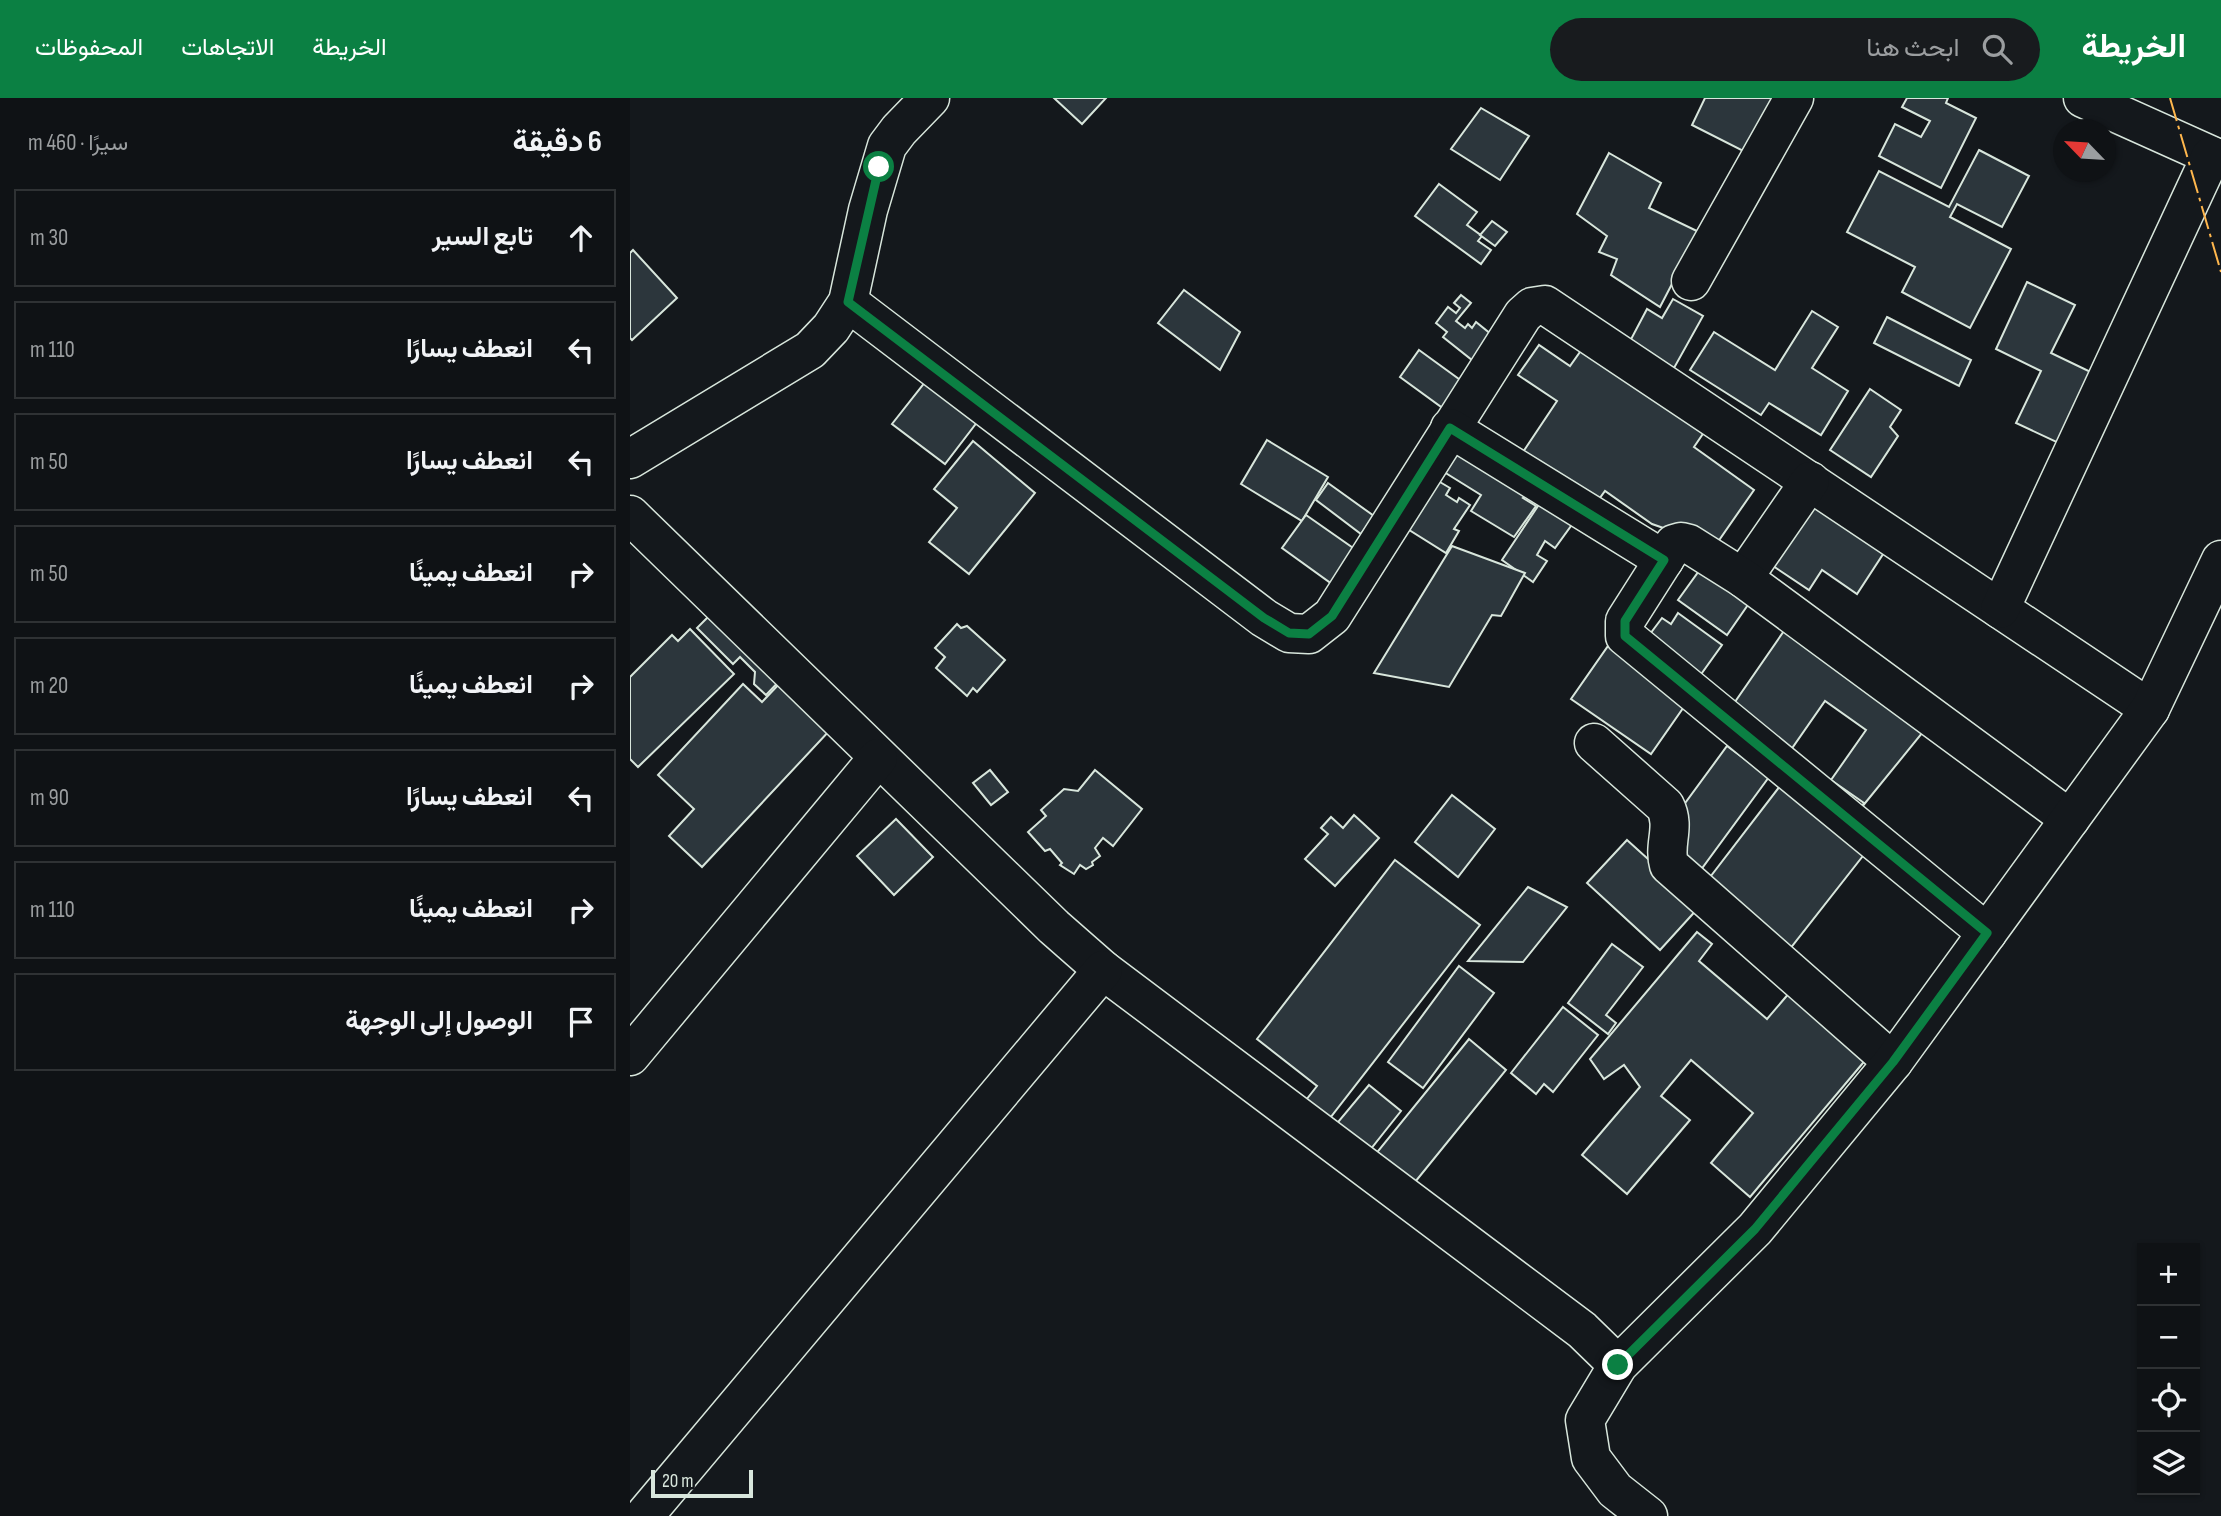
<!DOCTYPE html>
<html lang="ar">
<head>
<meta charset="utf-8">
<style>
	:root { --surface:#0f1215; --page:#181b1e; --text:#f1f3f6; --muted:#9b9ea0; --line:#2f3234; --accent:#0b8043 }
	body { margin:0; font-family:"Sofia Sans Condensed",Vazirmatn,sans-serif; background:var(--page); color:var(--text); direction:rtl }
	.controls { position:absolute; right:21px; bottom:21px; display:grid; overflow:hidden; border-radius:0px; box-shadow:0 2px 5px #0004 }
	.controls button { width:63px; height:63px; display:grid; place-items:center; padding:0; border:0; border-bottom:2px solid var(--line); background:var(--surface); color:var(--text); font:35px sans-serif }
	.compass { position:absolute; left:1423px; top:21px; width:63px; height:63px; border-radius:50%; background:var(--surface); box-shadow:0 2px 5px #0004; rotate:295deg }
	.scale { position:absolute; left:21px; bottom:18px; width:102px; box-sizing:border-box; padding-left:7px; border:4px solid #d8e6dc; border-top:0; font-size:19px; line-height:24px; white-space:nowrap; color:#d8e6dc; -webkit-text-stroke:5px #14181c; paint-order:stroke }
	.stop { position:absolute; width:21px; height:21px; margin:-16px; border:5px solid #0b8043; border-radius:50%; background:#fff }
	.stop.end { background:#0b8043; border-color:#fff; box-shadow:0 2px 7px #0008 }
	.list { margin:0; padding:0; list-style:none }
	h2 { display:flex; justify-content:space-between; align-items:center; height:91px; margin:0; padding:0 28px; font-size:30px }
	h2 small { font-size:23px; font-weight:400; color:var(--muted) }
	.list li { display:grid; grid-template-columns:46px 1fr auto; gap:21px; align-items:center; box-sizing:border-box; height:98px; margin:0 14px 14px; padding:0 14px; border:2px solid var(--line); border-radius:0px }
	.list b { display:block; font-size:26px; white-space:nowrap }
	.list em { font-size:23px; font-style:normal; color:var(--muted) }
	.icon { flex:none; width:38px; height:38px; fill:none; stroke:currentColor; stroke-width:2; stroke-linecap:round; stroke-linejoin:round }
	.map { position:relative; flex:none; width:1591px; height:1418px; overflow:hidden; direction:ltr }
	header { display:flex; align-items:center; gap:42px; box-sizing:border-box; height:98px; padding:0 35px; background:var(--accent); color:#fff }
	header strong { font-size:33px }
	nav { display:flex; gap:38px; margin-inline-start:auto; font-size:24px }
	.search { width:490px; height:63px; background:var(--page); display:flex; align-items:center; gap:18px; box-sizing:border-box; padding:0 24px; border-radius:38px; color:var(--muted); font-size:26px }
	main { display:flex }
	aside { flex:1; background:var(--surface) }
	.map>svg:first-child { display:block }
	.building { fill:#2c363c; stroke:#d8e6dc; stroke-width:2 }
	.lines { fill:none; stroke-linecap:round; stroke-linejoin:round }
	.minor-casing { stroke:#d8e6dc; stroke-width:41 }
	.minor { stroke:#14181c; stroke-width:38 }
	.power { stroke:#ffb74d; stroke-width:2; stroke-dasharray:24 5 3.5 5; stroke-linecap:butt }
	.route { stroke:#0b8043; stroke-width:9 }
</style>
</head>
<body>
<header>
<strong>الخريطة</strong>
<div class="search"><svg class="icon" aria-label="search" viewBox="0 0 24 24"><circle cx="10" cy="10" r="6"/><path d="M15 15l6 6"/></svg>ابحث هنا</div>
<nav><a>الخريطة</a><a>الاتجاهات</a><a>المحفوظات</a></nav>
</header>
<main>
<div class="map">
<svg width="1591" height="1418" viewBox="0 0 1591 1418">
	<rect width="100%" height="100%" fill="#14181c"/>
	<g class="building">
		<polygon points="424,0 476,0 452,26"/>
		<polygon points="1075,0 1164,0 1129,61 1062,27"/>
		<polygon points="1277,0 1318,0 1316,5 1346,20 1311,90 1249,58 1265,26 1291,39 1300,23 1272,9"/>
		<polygon points="851,10 899,38 870,82 821,51"/>
		<polygon points="1349,52 1399,78 1372,129 1327,106 1320,119 1381,151 1340,230 1272,194 1285,169 1217,134 1249,73 1319,109"/>
		<polygon points="979,55 1031,85 1019,110 1069,134 1030,209 981,177 987,161 969,154 977,138 947,116"/>
		<polygon points="809,86 847,114 837,127 852,138 848,143 861,152 851,166 785,118"/>
		<polygon points="862,123 877,134 865,148 850,137"/>
		<polygon points="3,152 47,200 2,242 0,240 0,155"/>
		<polygon points="1397,184 1445,207 1421,255 1469,278 1435,348 1386,325 1411,273 1366,251"/>
		<polygon points="554,192 610,234 590,272 528,225"/>
		<polygon points="831,197 841,205 826,223 835,230 838,226 842,230 846,224 867,241 847,266 813,239 817,234 806,225 818,209 826,215 830,210 824,205"/>
		<polygon points="1043,201 1073,218 1044,270 999,245 1017,211 1032,220"/>
		<polygon points="1182,213 1208,229 1182,270 1218,293 1191,337 1139,305 1131,317 1060,272 1084,234 1145,272"/>
		<polygon points="1257,219 1341,262 1329,288 1244,245"/>
		<polygon points="957,244 1081,324 1064,349 1124,392 1085,448 1022,426 975,393 964,408 891,357 927,303 888,277 909,247 940,268"/>
		<polygon points="789,252 833,284 814,311 770,279"/>
		<polygon points="296,283 348,323 315,366 262,326"/>
		<polygon points="1240,291 1271,312 1260,329 1268,338 1241,379 1200,352"/>
		<polygon points="637,342 698,379 672,423 611,386"/>
		<polygon points="343,343 405,395 339,476 299,444 327,410 304,391"/>
		<polygon points="823,344 897,397 893,400 906,408 884,439 841,413 851,397 806,369"/>
		<polygon points="798,377 820,390 816,397 827,404 829,400 840,407 824,431 829,433 816,455 768,425"/>
		<polygon points="698,385 744,418 731,436 686,402"/>
		<polygon points="1181,397 1259,447 1227,496 1192,472 1179,492 1137,464"/>
		<polygon points="914,399 946,421 925,450 915,443 907,457 917,463 903,484 872,462"/>
		<polygon points="676,417 726,452 702,486 652,450"/>
		<polygon points="822,448 895,475 871,518 862,517 819,589 744,575"/>
		<polygon points="1074,466 1122,501 1097,537 1048,502"/>
		<polygon points="90,507 157,575 136,597 124,586 125,574 110,559 103,566 67,530"/>
		<polygon points="1048,515 1092,547 1064,586 1011,548 1032,520 1041,526"/>
		<polygon points="327,526 331,530 337,528 375,562 347,594 343,590 337,598 306,570 315,559 305,550"/>
		<polygon points="1156,530 1293,634 1227,715 1234,705 1201,682 1236,632 1195,603 1158,656 1098,614"/>
		<polygon points="60,531 104,576 8,669 0,661 0,579 42,537 48,543"/>
		<polygon points="978,548 1058,603 1021,656 941,601"/>
		<polygon points="151,584 201,631 72,769 39,738 64,711 28,677 113,586 132,604"/>
		<polygon points="1097,648 1139,679 1070,773 1028,742"/>
		<polygon points="360,672 378,694 361,707 343,685"/>
		<polygon points="465,672 512,711 483,748 473,740 465,750 470,758 462,764 463,767 456,771 450,767 444,776 430,767 432,765 420,751 415,753 398,734 416,718 411,712 434,691 448,693"/>
		<polygon points="1150,688 1236,754 1159,852 1074,787"/>
		<polygon points="822,697 865,731 828,779 785,744"/>
		<polygon points="724,717 749,740 705,788 675,761 698,736 691,730 701,719 713,730"/>
		<polygon points="266,721 303,759 264,797 227,758"/>
		<polygon points="997,742 1070,808 1030,852 957,785"/>
		<polygon points="765,762 850,827 693,1029 669,1011 687,988 627,941"/>
		<polygon points="898,789 937,809 893,864 838,863"/>
		<polygon points="1067,834 1082,846 1069,863 1137,921 1160,894 1238,959 1120,1099 1081,1065 1123,1015 1061,962 1031,998 1060,1022 997,1096 952,1057 1010,989 994,967 974,981 960,961"/>
		<polygon points="982,846 1013,869 976,917 986,925 978,936 938,905"/>
		<polygon points="829,868 864,895 793,990 758,964"/>
		<polygon points="933,909 968,937 923,994 914,986 906,996 881,975"/>
		<polygon points="839,941 876,972 781,1089 744,1058"/>
		<polygon points="739,987 771,1013 736,1057 703,1030"/>
	</g>
	<g class="lines">
		<defs>
			<g id="minor">
				<polyline points="1453,0 1591,62"/>
				<polyline points="1061,183 1164,0"/>
				<polyline points="218,204 634,520 659,535 679,536 702,518 893,217 902,209 915,207 1520,611"/>
				<polyline points="820,330 1034,462"/>
				<polyline points="0,361 180,252 201,230 218,204 238,112 257,48 269,32 300,0"/>
				<polyline points="0,417 424,829 473,872 952,1232 988,1267"/>
				<polyline points="1113,480 1180,383"/>
				<polyline points="1370,511 1581,58"/>
				<path d="M964,645L1035,708C1046,729 1033,746 1039,767L1263,964"/>
				<polyline points="1357,835 995,538 995,523 1044,446 1051,444 1059,446 1113,480 1440,721"/>
				<polyline points="0,958 248,660"/>
				<polyline points="14,1418 473,872"/>
				<polyline points="1018,1418 985,1392 961,1360 955,1322 988,1267 1125,1131 1263,964 1520,611 1591,462"/>
			</g>
		</defs>
		<use href="#minor" class="minor-casing"/>
		<use href="#minor" class="minor"/>
		<polyline class="power" points="1540,0 1591,174"/>
	</g>
	<g class="lines">
		<polyline class="route" points="249,69 218,204 634,520 659,535 679,536 702,518 820,330 1034,462 995,523 995,538 1357,835 1263,964 1125,1131 988,1267"/>
	</g>
</svg>
<div class="controls">
<button>+</button>
<button>−</button>
<button><svg class="icon" aria-label="locate" viewBox="0 0 24 24"><circle cx="12" cy="12" r="6"/><path d="M12 2v4M12 18v4M2 12h4M18 12h4"/></svg></button>
<button><svg class="icon" aria-label="layers" viewBox="0 0 24 24"><path d="M12 4l9 5-9 5-9-5zM3 14l9 5 9-5"/></svg></button>
</div>
<svg class="compass" viewBox="-18 -18 36 36"><path d="M0-13l5 13h-10z" fill="#e53935"/><path d="M0 13l5-13h-10z" fill="#9b9ea0"/></svg>
<div class="scale">20 m</div>
<div class="stop" style="left:249px;top:69px"></div>
<div class="stop end" style="left:988px;top:1267px"></div>
</div>
<aside>
<h2>6 دقيقة<small>سيرًا · 460 m</small></h2>
<ul class="list">
<li><svg class="icon" aria-label="ahead" viewBox="0 0 24 24"><path d="M12 20V5M6 11l6-6 6 6"/></svg><div><b>تابع السير</b></div><em>30 m</em></li>
<li><svg class="icon" aria-label="left" viewBox="0 0 24 24"><path d="M17 20v-9H6M10 6l-5 5 5 5"/></svg><div><b>انعطف يسارًا</b></div><em>110 m</em></li>
<li><svg class="icon" aria-label="left" viewBox="0 0 24 24"><path d="M17 20v-9H6M10 6l-5 5 5 5"/></svg><div><b>انعطف يسارًا</b></div><em>50 m</em></li>
<li><svg class="icon" aria-label="right" viewBox="0 0 24 24"><path d="M7 20v-9h11M14 6l5 5-5 5"/></svg><div><b>انعطف يمينًا</b></div><em>50 m</em></li>
<li><svg class="icon" aria-label="right" viewBox="0 0 24 24"><path d="M7 20v-9h11M14 6l5 5-5 5"/></svg><div><b>انعطف يمينًا</b></div><em>20 m</em></li>
<li><svg class="icon" aria-label="left" viewBox="0 0 24 24"><path d="M17 20v-9H6M10 6l-5 5 5 5"/></svg><div><b>انعطف يسارًا</b></div><em>90 m</em></li>
<li><svg class="icon" aria-label="right" viewBox="0 0 24 24"><path d="M7 20v-9h11M14 6l5 5-5 5"/></svg><div><b>انعطف يمينًا</b></div><em>110 m</em></li>
<li><svg class="icon" aria-label="arrive" viewBox="0 0 24 24"><path d="M6 21V4h12l-3 4 3 4H6"/></svg><div><b>الوصول إلى الوجهة</b></div></li>
</ul>
</aside>
</main>
</body>
</html>
